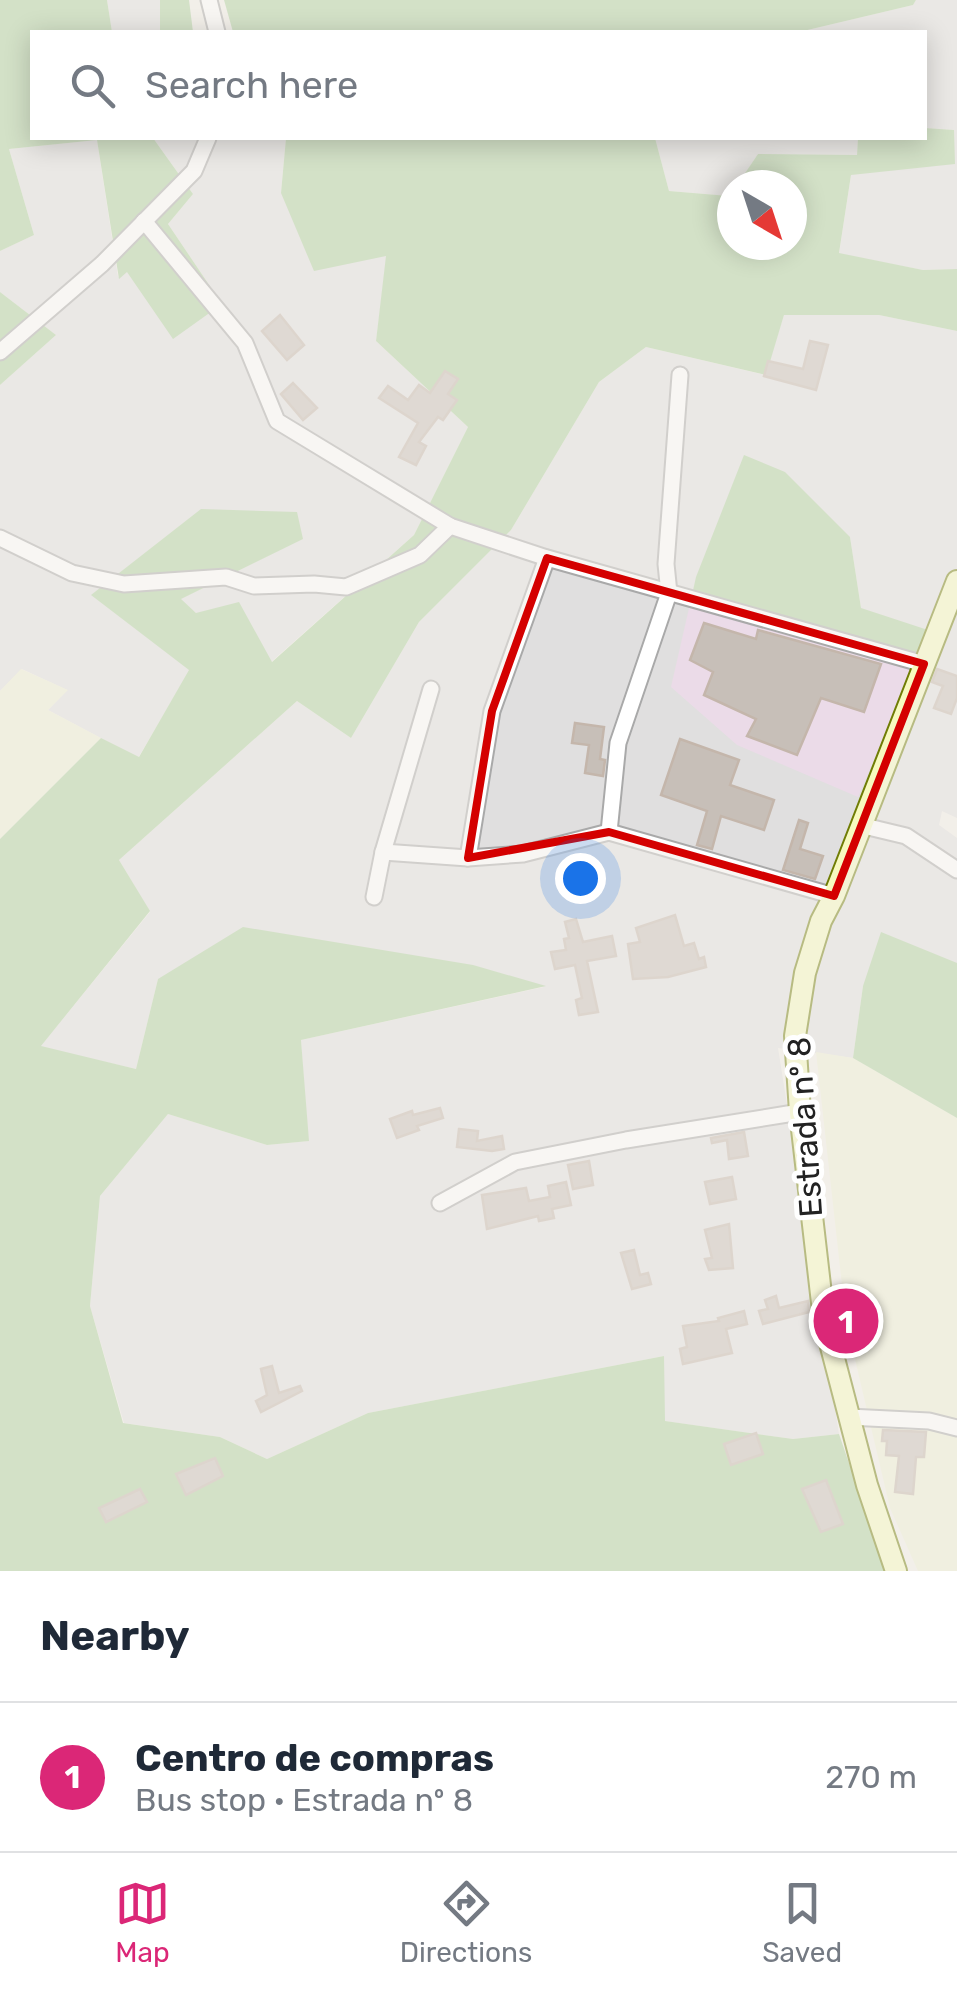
<!DOCTYPE html>
<html lang="en">
<head>
<meta charset="utf-8">
<style>
	:root { --surface:#fff; --page:#f6f6f7; --text:#1f2937; --muted:#747a83; --line:#e0e1e3; --accent:#db2777 }
	body { margin:0; font-family:Rubik,sans-serif; background:var(--page); color:var(--text) }
	.compass { position:absolute; left:717px; top:170px; width:90px; height:90px; border-radius:50%; background:var(--surface); box-shadow:0 5px 25px #0003; rotate:141deg }
	.you { position:absolute; left:580px; top:878px; width:35px; height:35px; margin:-25px; border:8px solid #fff; border-radius:50%; background:#1a73e8; box-shadow:0 0 0 15px #1a73e833 }
	.badge { display:grid; place-items:center; width:65px; height:65px; border-radius:50%; background:var(--accent); color:#fff; font-size:32px; font-weight:700 }
	.pin { position:absolute; translate:-50% -50%; border:5px solid #fff; box-shadow:0 2px 10px #0006 }
	.list { margin:0; padding:0; list-style:none }
	h2 { display:flex; justify-content:space-between; align-items:center; height:130px; margin:0; padding:0 40px; font-size:42px }
	h2 small { font-size:32px; font-weight:400; color:var(--muted) }
	.list li { display:grid; grid-template-columns:65px 1fr auto; gap:30px; align-items:center; box-sizing:border-box; height:150px; padding:0 40px; border-top:2px solid var(--line) }
	.list b { display:block; font-size:38px; white-space:nowrap }
	.list p { margin:0; font-size:32px; white-space:nowrap; color:var(--muted) }
	.list em { font-size:32px; font-style:normal; color:var(--muted) }
	.icon { flex:none; width:55px; height:55px; fill:none; stroke:currentColor; stroke-width:2; stroke-linecap:round; stroke-linejoin:round }
	.map { position:relative; flex:none; width:957px; height:1571px; overflow:hidden }
	.search { position:absolute; background:var(--surface); box-shadow:0 5px 25px #0003; left:30px; right:30px; top:30px; height:110px; display:flex; align-items:center; gap:25px; box-sizing:border-box; padding:0 35px; border-radius:0px; color:var(--muted); font-size:38px }
	.sheet { height:280px; background:var(--surface) }
	nav { display:flex; justify-content:space-around; align-items:center; box-sizing:border-box; height:140px; border-top:2px solid var(--line); background:var(--surface); font-size:28px; color:var(--muted) }
	nav a { display:grid; justify-items:center; gap:5px }
	nav .on { color:var(--accent) }
	.map>svg:first-child { display:block }
	.residential { fill:#e0dfdf; fill-rule:evenodd }
	.industrial { fill:#ebdbe8 }
	.farmland { fill:#eef0d5 }
	.forest { fill:#add19e }
	.building { fill:#c7bfb8; stroke:#c4b6ab; stroke-width:2.5 }
	.lines { fill:none; stroke-linecap:round; stroke-linejoin:round }
	.street-casing { stroke:#a9a9a9; stroke-width:19 }
	.secondary-casing { stroke:#707d05; stroke-width:24 }
	.street { stroke:#fff; stroke-width:15 }
	.secondary { stroke:#f7fabf; stroke-width:20 }
	.marked { fill:none; stroke:#d40000; stroke-width:8; stroke-linejoin:round }
	.labels { text-anchor:middle; dominant-baseline:central; stroke-width:10; stroke-linejoin:round; paint-order:stroke }
	.street-label { font-size:32px; fill:#222; stroke:#fff }
</style>
</head>
<body>
<div class="map">
<svg width="957" height="1571" viewBox="0 0 957 1571">
	<rect width="100%" height="100%" fill="#f2efe9"/>
	<g class="residential">
		<polygon points="107,0 160,0 160,32 112,32"/>
		<polygon points="916,0 957,0 957,269 923,270 839,254 851,175 953,130 925,128 924,32 799,32 913,5"/>
		<polygon points="153,138 286,138 281,193 387,255 376,341 468,427 414,535 271,662 196,613 180,599 302,539 92,595 190,670 138,758 48,710 67,690 22,669 0,691 0,385 56,335 0,292 0,251 34,235 9,149 97,140 118,277 127,271 222,304 168,224 193,194"/>
		<polygon points="655,138 858,138 857,155 758,154 737,185 732,185 729,196 669,191"/>
		<path d="M784,315H879L957,331V818L942,811L939,825L957,838V963L863,986L853,1058L778,1048L839,1434L793,1439L664,1421V1356L368,1413L267,1459L220,1437L124,1423L90,1306L100,1196L168,1114L267,1145L308,1141L301,1040L544,987L158,979L136,1069L40,1047L150,912L119,860L297,701L351,738L419,622L511,530L599,382L646,347L765,375ZM850,537L861,608L696,577Z"/>
	</g>
	<polygon class="industrial" points="690,604 915,664 858,797 737,745 671,687"/>
	<g class="farmland">
		<polygon points="21,669 68,690 48,710 101,738 0,839 0,691"/>
		<polygon points="816,1052 853,1058 957,1118 957,1571 918,1571 890,1508 846,1321"/>
	</g>
	<g class="forest">
		<polygon points="0,0 107,0 112,32 32,32 32,138 153,138 193,194 168,224 222,304 173,339 127,272 119,279 97,140 9,149 34,235 0,251"/>
		<polygon points="160,0 189,0 193,32 160,32"/>
		<polygon points="224,0 916,0 913,5 799,32 233,32"/>
		<polygon points="925,128 954,130 955,164 851,175 839,253 923,270 957,269 957,331 879,315 784,315 766,375 646,347 599,382 511,530 419,622 351,738 297,701 119,860 150,911 41,1046 136,1069 158,979 243,927 473,965 546,986 301,1040 309,1141 267,1145 168,1114 100,1196 90,1306 123,1423 220,1437 267,1459 368,1413 664,1356 665,1421 793,1439 839,1434 886,1571 0,1571 0,839 101,738 139,757 189,670 91,595 201,509 297,512 303,539 181,599 196,613 239,602 272,662 414,535 468,427 376,341 386,256 314,271 281,193 286,138 655,138 669,191 729,196 732,193 732,245 792,245 792,185 737,185 758,154 857,155 858,138 924,138"/>
		<polygon points="0,292 56,335 0,385"/>
		<polygon points="744,455 785,472 850,537 861,608 931,631 915,664 690,604 696,577"/>
		<polygon points="881,932 957,963 957,1118 853,1058 863,986"/>
	</g>
	<g class="building">
		<polygon points="280,315 304,345 287,360 262,331"/>
		<polygon points="810,341 828,345 816,390 764,376 768,361 803,369"/>
		<polygon points="445,371 458,379 448,394 457,400 443,420 438,417 419,442 426,446 416,465 399,457 418,423 379,398 388,386 408,400 419,385 430,393"/>
		<polygon points="293,383 317,408 303,420 281,394"/>
		<polygon points="704,623 756,639 758,630 881,664 864,712 821,698 797,755 747,736 756,719 704,695 713,672 690,660"/>
		<polygon points="937,669 957,676 957,698 951,714 934,708 943,686 932,682"/>
		<polygon points="575,723 604,727 600,759 605,760 603,776 585,773 589,745 572,743"/>
		<polygon points="680,739 739,760 730,785 774,800 764,830 721,816 712,849 697,845 707,811 661,795"/>
		<polygon points="799,820 808,823 800,849 823,856 815,879 783,870"/>
		<polygon points="675,915 684,946 694,943 699,959 704,957 706,967 668,977 633,979 628,944 640,942 636,928"/>
		<polygon points="576,919 583,942 612,936 616,956 587,961 598,1012 579,1015 576,1000 582,998 575,965 555,969 551,952 566,950 564,939 569,938 565,922"/>
		<polygon points="440,1108 443,1118 417,1126 419,1130 397,1138 390,1119 412,1111 413,1115"/>
		<polygon points="459,1129 478,1131 477,1141 502,1136 504,1149 492,1151 457,1147"/>
		<polygon points="744,1132 748,1156 729,1159 727,1140 712,1143 711,1138"/>
		<polygon points="589,1161 593,1185 573,1189 568,1165"/>
		<polygon points="732,1177 736,1199 710,1204 705,1182"/>
		<polygon points="566,1182 571,1205 552,1209 554,1218 539,1221 538,1216 487,1229 482,1195 526,1188 529,1201 550,1197 548,1186"/>
		<polygon points="729,1224 733,1268 709,1270 705,1259 712,1258 705,1230"/>
		<polygon points="634,1250 640,1275 648,1273 651,1284 632,1289 621,1253"/>
		<polygon points="776,1296 779,1308 808,1301 809,1312 763,1324 759,1311 768,1309 765,1300"/>
		<polygon points="744,1311 747,1324 726,1329 732,1353 683,1364 680,1349 687,1347 683,1326 719,1321 718,1318"/>
		<polygon points="272,1366 279,1393 300,1386 302,1391 261,1412 256,1401 267,1395 261,1369"/>
		<polygon points="883,1430 926,1432 924,1457 916,1457 913,1494 895,1492 899,1456 886,1455 887,1441 882,1441"/>
		<polygon points="756,1433 763,1454 731,1465 724,1444"/>
		<polygon points="215,1458 223,1476 186,1495 176,1474"/>
		<polygon points="826,1480 843,1524 821,1532 802,1489"/>
		<polygon points="140,1489 147,1502 106,1522 99,1508"/>
	</g>
	<g class="lines">
		<defs>
			<g id="street">
				<polyline points="209,0 217,32"/>
				<polyline points="144,221 245,343 277,421 450,526 547,558 924,664"/>
				<polyline points="0,352 102,264 194,171 208,138"/>
				<polyline points="0,538 72,573 124,584 226,577 254,586 314,584 346,587 420,555 450,526"/>
				<polyline points="860,825 906,836 957,870"/>
				<polyline points="609,832 618,743 669,593 666,564 680,375"/>
				<polyline points="383,852 468,858 523,854 609,832 834,896"/>
				<polyline points="468,858 492,711 547,558"/>
				<polyline points="374,897 383,852 431,689"/>
				<polyline points="440,1203 515,1162 626,1140 800,1112"/>
				<polyline points="849,1417 929,1421 957,1428"/>
			</g>
			<polyline id="secondary" points="896,1571 867,1485 824,1320 800,1112 795,1036 805,973 821,921 834,896 957,581"/>
		</defs>
		<use href="#street" class="street-casing"/>
		<use href="#secondary" class="secondary-casing"/>
		<use href="#street" class="street"/>
		<use href="#secondary" class="secondary"/>
	</g>
	<path d="M0 0H957V1571H0ZM547,558L924,664L834,896L609,832L468,858L492,711Z" fill="#f2efe9" fill-opacity=".55" fill-rule="evenodd"/>
	<path class="marked" d="M547,558L924,664L834,896L609,832L468,858L492,711Z"/>
	<g class="labels">
		<g class="street-label">
			<text transform="translate(805 1127) rotate(-94)">Estrada nº 8</text>
		</g>
	</g>
</svg>
<svg class="compass" viewBox="-18 -18 36 36"><path d="M0-13l5 13h-10z" fill="#e53935"/><path d="M0 13l5-13h-10z" fill="#747a83"/></svg>
<div class="you"></div>
<div class="pin badge" style="left:846px;top:1321px">1</div>
<div class="search"><svg class="icon" aria-label="search" viewBox="0 0 24 24"><circle cx="10" cy="10" r="6"/><path d="M15 15l6 6"/></svg>Search here</div>
</div>
<section class="sheet">
<h2>Nearby<small></small></h2>
<ul class="list">
<li><span class="badge">1</span><div><b>Centro de compras</b><p>Bus stop · Estrada nº 8</p></div><em>270 m</em></li>
</ul>
</section>
<nav>
<a class="on"><svg class="icon" aria-label="map" viewBox="0 0 24 24"><path d="M3 6l6-2 6 2 6-2v14l-6 2-6-2-6 2zM9 4v14M15 6v14"/></svg>Map</a>
<a><svg class="icon" aria-label="directions" viewBox="0 0 24 24"><path d="M12 3l9 9-9 9-9-9zM9 14v-3h6M13 9l2 2-2 2"/></svg>Directions</a>
<a><svg class="icon" aria-label="saved" viewBox="0 0 24 24"><path d="M7 4h10v16l-5-4-5 4z"/></svg>Saved</a>
</nav>
</body>
</html>
